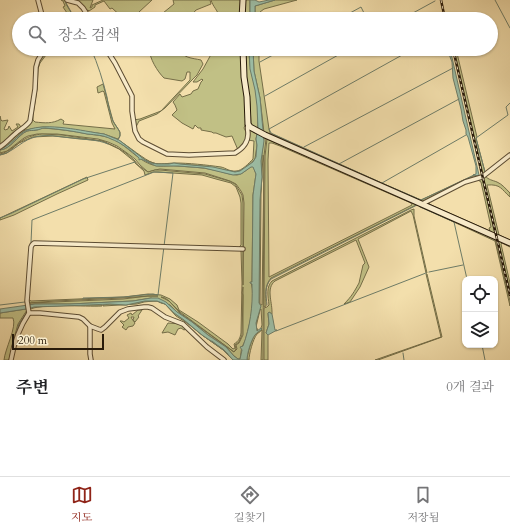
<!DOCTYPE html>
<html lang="ko">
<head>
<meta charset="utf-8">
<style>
	:root { --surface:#fff; --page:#f2f2f2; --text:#202124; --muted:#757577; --line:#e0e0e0; --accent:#8f2418 }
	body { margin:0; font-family:Cardo,"Noto Serif KR",serif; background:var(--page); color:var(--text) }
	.controls { position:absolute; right:12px; bottom:12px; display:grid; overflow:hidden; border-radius:8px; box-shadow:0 1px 3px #0004 }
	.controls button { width:36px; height:36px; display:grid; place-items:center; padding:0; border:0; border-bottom:1px solid var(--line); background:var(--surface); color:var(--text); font:20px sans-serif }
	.scale { position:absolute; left:12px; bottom:10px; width:92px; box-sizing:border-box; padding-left:4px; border:2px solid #291b0a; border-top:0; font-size:11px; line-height:14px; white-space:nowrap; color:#291b0a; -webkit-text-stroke:3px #f7eac9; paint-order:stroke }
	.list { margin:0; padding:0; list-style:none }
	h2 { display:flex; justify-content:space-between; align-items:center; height:52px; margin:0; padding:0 16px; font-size:17px }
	h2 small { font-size:13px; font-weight:400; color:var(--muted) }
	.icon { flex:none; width:22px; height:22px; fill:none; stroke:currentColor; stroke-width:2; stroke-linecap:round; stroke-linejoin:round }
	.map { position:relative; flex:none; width:510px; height:360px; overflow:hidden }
	.search { position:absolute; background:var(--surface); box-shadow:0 1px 3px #0004; left:12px; right:12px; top:12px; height:44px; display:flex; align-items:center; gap:10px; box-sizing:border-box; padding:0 14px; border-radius:22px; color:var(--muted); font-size:15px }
	.sheet { height:116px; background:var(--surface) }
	nav { display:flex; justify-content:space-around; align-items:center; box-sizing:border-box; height:56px; border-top:1px solid var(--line); background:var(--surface); font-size:11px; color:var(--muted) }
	nav a { display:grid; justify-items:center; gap:2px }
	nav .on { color:var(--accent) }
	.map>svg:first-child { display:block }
	.green { fill:#c1c085; stroke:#756e48; fill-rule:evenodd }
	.water { fill:#9cbda5; stroke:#6e7c67 }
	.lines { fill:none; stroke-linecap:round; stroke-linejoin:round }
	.stream { stroke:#6e7c67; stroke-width:1 }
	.minor-casing { stroke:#5c4c32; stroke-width:5.5 }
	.secondary-casing { stroke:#291b0a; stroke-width:7 }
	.minor { stroke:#f7eac9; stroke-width:3.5 }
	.secondary { stroke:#f7eac9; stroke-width:5 }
	.rail-casing { stroke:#291b0a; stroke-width:2.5 }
	.rail { stroke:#f7eac9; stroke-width:1; stroke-dasharray:3; stroke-linecap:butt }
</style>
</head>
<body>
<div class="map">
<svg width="510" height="360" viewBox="0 0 510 360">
	<rect width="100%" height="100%" fill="#f3dfac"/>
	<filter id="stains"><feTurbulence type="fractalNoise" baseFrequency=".005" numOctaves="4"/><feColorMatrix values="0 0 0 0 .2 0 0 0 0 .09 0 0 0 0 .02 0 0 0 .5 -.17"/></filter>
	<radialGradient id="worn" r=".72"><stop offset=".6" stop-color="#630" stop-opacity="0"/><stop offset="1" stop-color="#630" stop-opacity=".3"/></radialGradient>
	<g class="green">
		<polygon points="61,0 66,0 66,4 75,19 71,19 63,7 65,6 63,1"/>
		<polygon points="78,0 93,0 90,8 92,7 92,5 103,0 152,0 139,12 141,16 137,19 124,19 112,8 110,9 104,1 95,5 95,7 89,11 88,10 86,11 78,1"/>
		<polygon points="173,0 210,0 211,4 196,10 188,19 158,19 163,13 174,4"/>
		<path d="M211,0H242L241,19H220C218,10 213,7 211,0Z"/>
		<rect x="244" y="0" width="6" height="19"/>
		<polygon points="275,0 297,0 264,9 260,12 260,19 255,19 255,6"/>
		<path d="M45,49H48L46,55L40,63L38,69L37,89L33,115V120L35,122C45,123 52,124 61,119L64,121L63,124L115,129L112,123L104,92L103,91L98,93L97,87L103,84L113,121L120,132V136L118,139L104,134L61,128L43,127L25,130L5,148L0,149V147L30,121L36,67Z"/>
		<path d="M149,49H180C182,58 192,58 201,60L203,64L197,75L192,80L165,108L157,114L139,121L135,129L133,120L140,119L161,111L190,80V72H187L185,79L182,81L164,78C157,71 150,59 149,49Z"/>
		<path d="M214,49H241L247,119L244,128C249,136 245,144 238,150L232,136L226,137L216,133H213L212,132L201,130V128H198L195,125L193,129L182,123L172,115L177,110L175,105L173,102L180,94L182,97L191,94L193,91L198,89L201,82L203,80L202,79L197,82H193L203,69Z"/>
		<path d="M244,49H249C249,61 251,72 254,83C258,98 259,115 257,130L251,125L250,104L245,68Z"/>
		<polygon points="253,49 259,49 259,61 269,129 270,133 272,134 384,184 421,200 473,176 479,176 465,180 423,201 423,202 264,133 260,98 254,71"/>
		<polygon points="454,49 456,49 477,137 476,138 485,172 483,174"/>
		<polygon points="0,116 1,120 2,121 8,120 4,129 5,130 8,129 9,126 12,131 18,127 16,124 19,124 22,129 0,146"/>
		<path d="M42,128C58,129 73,131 88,134C97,135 106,136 115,140C128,147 137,159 150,164C159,168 168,165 177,166C189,167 202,167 214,170C221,171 229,175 237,175C244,174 247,168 253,166L256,174L253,195L252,280V282H251C256,299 250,325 245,341C244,343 243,345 242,347C241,350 241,355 240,359H238L234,356L226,347L208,335L192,322L177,312L170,305L151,298L133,301L70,304H35L29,305L28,304L31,303L123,299L148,296H158H148L123,298L55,301L28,303V299L31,301L124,297L148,294L161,295L170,299L177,305L179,310L198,322L228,344L233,349L235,348L234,344C239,341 240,338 241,333L242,283L241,251L239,250H243V285L244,203L243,195L241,191L236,184L230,181L205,173L160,169L155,170L148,172L140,165L135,159L127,153L117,146L108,142L98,139L57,134H37L28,136L24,138L7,151L0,153V150C11,149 17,136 27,131C31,130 33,131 36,130C38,130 40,129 42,128ZM243,287V335L239,343L236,345L237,349L234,352L180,313L169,301L161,297L165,298L169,301L180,312L234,352L236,349L235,345L239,342L242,335L243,295L242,293Z"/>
		<path d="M248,128L257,134L256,139L257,145L255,159L244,169L237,172L203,166L175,164H157L145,160L120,141C128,146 145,160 153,163C161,165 168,163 175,163C188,163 207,165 221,167C226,168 230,172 236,171C242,171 249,163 253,159L254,141L248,140Z"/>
		<path d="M42,134L62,135L103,141L116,147L126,153L134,160L139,166L148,172L155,170H160L205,174L229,181L235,184L242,195L243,203V248H238L241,245V203L240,197L236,187L231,183L216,179L202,175L158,172H153L145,175L144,171L135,163V162L119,149L102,141L53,136L33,137L19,143L7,153L0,155V154C9,152 15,145 23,140C29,136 35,135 42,134Z"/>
		<path d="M264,137L266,138V139L264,156L263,360H261L262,330C260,332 258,333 257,334C253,339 249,354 249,360H247C247,354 252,338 256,333C258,332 260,331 262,329L261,328L262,325L261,309L260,310L256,327L258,330L257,331C253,320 262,313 259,303L260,200L262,177L261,161ZM263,155L264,163L262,305L260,304L261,193Z"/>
		<path d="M267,139L418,204L271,278C264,286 266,296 266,306L264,307L265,156ZM269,143H272L280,146L411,203L412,205L269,277L268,160Z"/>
		<path d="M485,176C489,180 492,180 497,182C502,184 506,189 510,193V197C501,189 501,184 487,185L499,235L510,240V242L497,236L483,177Z"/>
		<polygon points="87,177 88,180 57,194 14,215 0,220 0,218"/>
		<polygon points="482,178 495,235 427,204 427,203 430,201 429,204 490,231 489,228 491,227 481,182 478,180"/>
		<polygon points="419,206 420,206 495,239 510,301 510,306 495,241"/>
		<path d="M414,209V216L427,273H426L413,215L411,211L358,239L369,267L360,287L350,302L344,304C352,296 354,292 359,283L363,265L365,263L356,240L275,281C266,288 272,301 272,312V314L269,312L268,313L269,324L266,333L268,335V360H264V308L267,307L269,305C268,296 266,287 272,281L411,210Z"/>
		<polygon points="498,239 510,245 510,247 502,243 501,244 510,283 510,291"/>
		<polygon points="426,274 427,274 442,337 378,360 375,360 441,337"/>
		<polygon points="145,301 157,301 165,304 174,313 184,320 202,335 226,352 233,360 222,349 202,335 187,323 176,316 165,304 161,303 157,301 153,301 144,302 137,304 103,306 103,305 110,304 126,305"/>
		<path d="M77,305H102V306C87,307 38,303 29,310V309L32,307Z"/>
		<path d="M26,309L28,312L14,342L19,324L27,312V310L18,324L14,338L9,360H4C5,349 17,327 13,318H0V313Z"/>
		<polygon points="138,310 142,310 138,316 139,317 135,322 133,320 134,317 131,317 132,319 135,323 133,326 128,327 126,330 122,327 124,325 120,321 122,321 124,322 129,318 127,315 131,313 132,315"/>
		<polygon points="168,323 181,324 186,329 184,330 181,328 178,329 175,335 168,332 162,333"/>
	</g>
	<g class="water">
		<polygon points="250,0 255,0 259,2 269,0 275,0 255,6 255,19 250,19"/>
		<path d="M249,49H253L254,71L260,98L264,141L261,161L262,177L260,200L259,303L261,306L256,323L257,331L261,328L262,329C260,331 257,332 255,335C251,340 247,354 247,360H233L223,349L202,335L184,320L174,313L165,304L157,301H145L126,305L110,304L88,305L34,307L31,308L29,309H26L0,313V309L35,304H70L133,301L151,298H158L166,302L177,312L192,322L208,335L226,347L234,356L238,359H240L242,350L240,347L243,346C250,327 253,306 252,286V284L250,283V282H252V280L253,195L256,174L253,167H251L241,174L233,175L204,168L178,166H156L141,159L139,160V158C132,151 120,142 111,139C104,135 96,135 87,134C73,131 59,129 45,128C42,128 39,130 36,130C32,131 31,130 27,131C17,135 11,149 0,150V149C11,146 17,134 27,130C48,122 82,131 104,134L119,140L145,160L151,163L157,164H169L174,163L180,164L213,167L235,172L240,171L253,162L256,157L257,145L256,139L258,128L257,106L255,90L250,69Z"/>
		<polygon points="447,49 450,49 479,175 479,176 473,175 476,174 476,166 468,137 466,134 466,130 463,121 461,109 453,78 452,62"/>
		<polygon points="269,312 272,314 275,330 277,330 268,335 266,333 269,324 268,313"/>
	</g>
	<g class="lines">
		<g class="stream">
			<polyline points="495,0 510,28"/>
			<polyline points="65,1 75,19"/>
			<polyline points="339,19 361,7 367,19"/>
			<polyline points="402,19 435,1"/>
			<path d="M91,49C98,64 103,81 107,97C108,104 110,114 113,121C116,128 124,132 118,140"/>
			<polyline points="413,49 269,129 271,133 273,134 384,184 421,200 474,175"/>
			<polyline points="260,62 284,49"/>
			<polyline points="265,96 349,49"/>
			<polyline points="304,147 453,68"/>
			<path d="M0,155C12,153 20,142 32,138C45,133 59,137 72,138C84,140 97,139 108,144"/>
			<polyline points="339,164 459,99"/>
			<polyline points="485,172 476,138 508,115 506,107 510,103"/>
			<polyline points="382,183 466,135"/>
			<polyline points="420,207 454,222 467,279"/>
			<polyline points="0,218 12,213 83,179 135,162"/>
			<polyline points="31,243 32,220 149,174 154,172 173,173 158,295 153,294 124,297 83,298 83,299"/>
			<polyline points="429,272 463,265"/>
			<polyline points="0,305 25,302"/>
			<path d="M267,305C266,295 264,287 271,279L417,205"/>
			<polyline points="276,331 426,273"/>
			<polyline points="212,341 228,354"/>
			<polyline points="13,344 19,324 27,312 26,308"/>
			<polyline points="482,345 485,360"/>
			<polyline points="403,353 404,360"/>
		</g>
		<defs>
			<g id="minor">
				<polyline points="38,0 43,19"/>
				<polyline points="67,0 78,3 83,8 90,19"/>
				<path d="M106,49L115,63L130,92L132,96V111L135,131L139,139L143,142L167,154L189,155L235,153C242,149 248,143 248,134C248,130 247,128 248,124"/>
				<path d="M0,147C6,143 10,138 15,134C20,129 26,127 30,121L35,89L36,67L38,60L45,49"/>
				<polyline points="422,204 465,182 482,177 510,155"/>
				<polyline points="29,313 40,313 79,317 83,319 90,326 98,329 101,330 105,327 120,312 128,309 144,307 148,307 152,308 165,317 183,324 207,347 224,360"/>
				<polyline points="90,326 90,354 91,360"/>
				<path d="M11,360C14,342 19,328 29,313L27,301L31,247L32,245L34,243L243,249"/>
			</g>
			<g id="secondary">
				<polyline points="242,19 243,0"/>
				<polyline points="243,49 244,77 247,97 248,124 250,127 265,135 510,243"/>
			</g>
		</defs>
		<use href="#minor" class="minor-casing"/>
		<use href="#secondary" class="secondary-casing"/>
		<use href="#minor" class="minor"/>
		<use href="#secondary" class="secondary"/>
		<defs>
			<g id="rail">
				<polyline points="441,0 445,19"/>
				<polyline points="453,49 510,295"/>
			</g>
		</defs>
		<use href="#rail" class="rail-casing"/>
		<use href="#rail" class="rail"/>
	</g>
	<rect width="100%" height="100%" filter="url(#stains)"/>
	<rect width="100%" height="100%" fill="url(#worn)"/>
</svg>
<div class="controls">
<button><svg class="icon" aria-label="locate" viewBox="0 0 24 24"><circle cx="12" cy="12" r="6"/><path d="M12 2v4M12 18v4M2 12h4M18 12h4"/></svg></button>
<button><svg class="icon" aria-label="layers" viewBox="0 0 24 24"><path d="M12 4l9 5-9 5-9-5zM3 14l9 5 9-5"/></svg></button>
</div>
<div class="scale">200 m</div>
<div class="search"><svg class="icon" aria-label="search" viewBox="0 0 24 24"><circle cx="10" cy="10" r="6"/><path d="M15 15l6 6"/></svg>장소 검색</div>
</div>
<section class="sheet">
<h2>주변<small>0개 결과</small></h2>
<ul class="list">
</ul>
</section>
<nav>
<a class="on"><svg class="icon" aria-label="map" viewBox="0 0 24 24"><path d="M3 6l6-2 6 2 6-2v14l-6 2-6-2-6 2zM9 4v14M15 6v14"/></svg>지도</a>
<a><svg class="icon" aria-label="directions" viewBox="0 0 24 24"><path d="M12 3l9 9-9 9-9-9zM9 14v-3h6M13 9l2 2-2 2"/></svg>길찾기</a>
<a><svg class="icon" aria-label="saved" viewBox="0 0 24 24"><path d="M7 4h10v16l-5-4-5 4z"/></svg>저장됨</a>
</nav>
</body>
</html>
